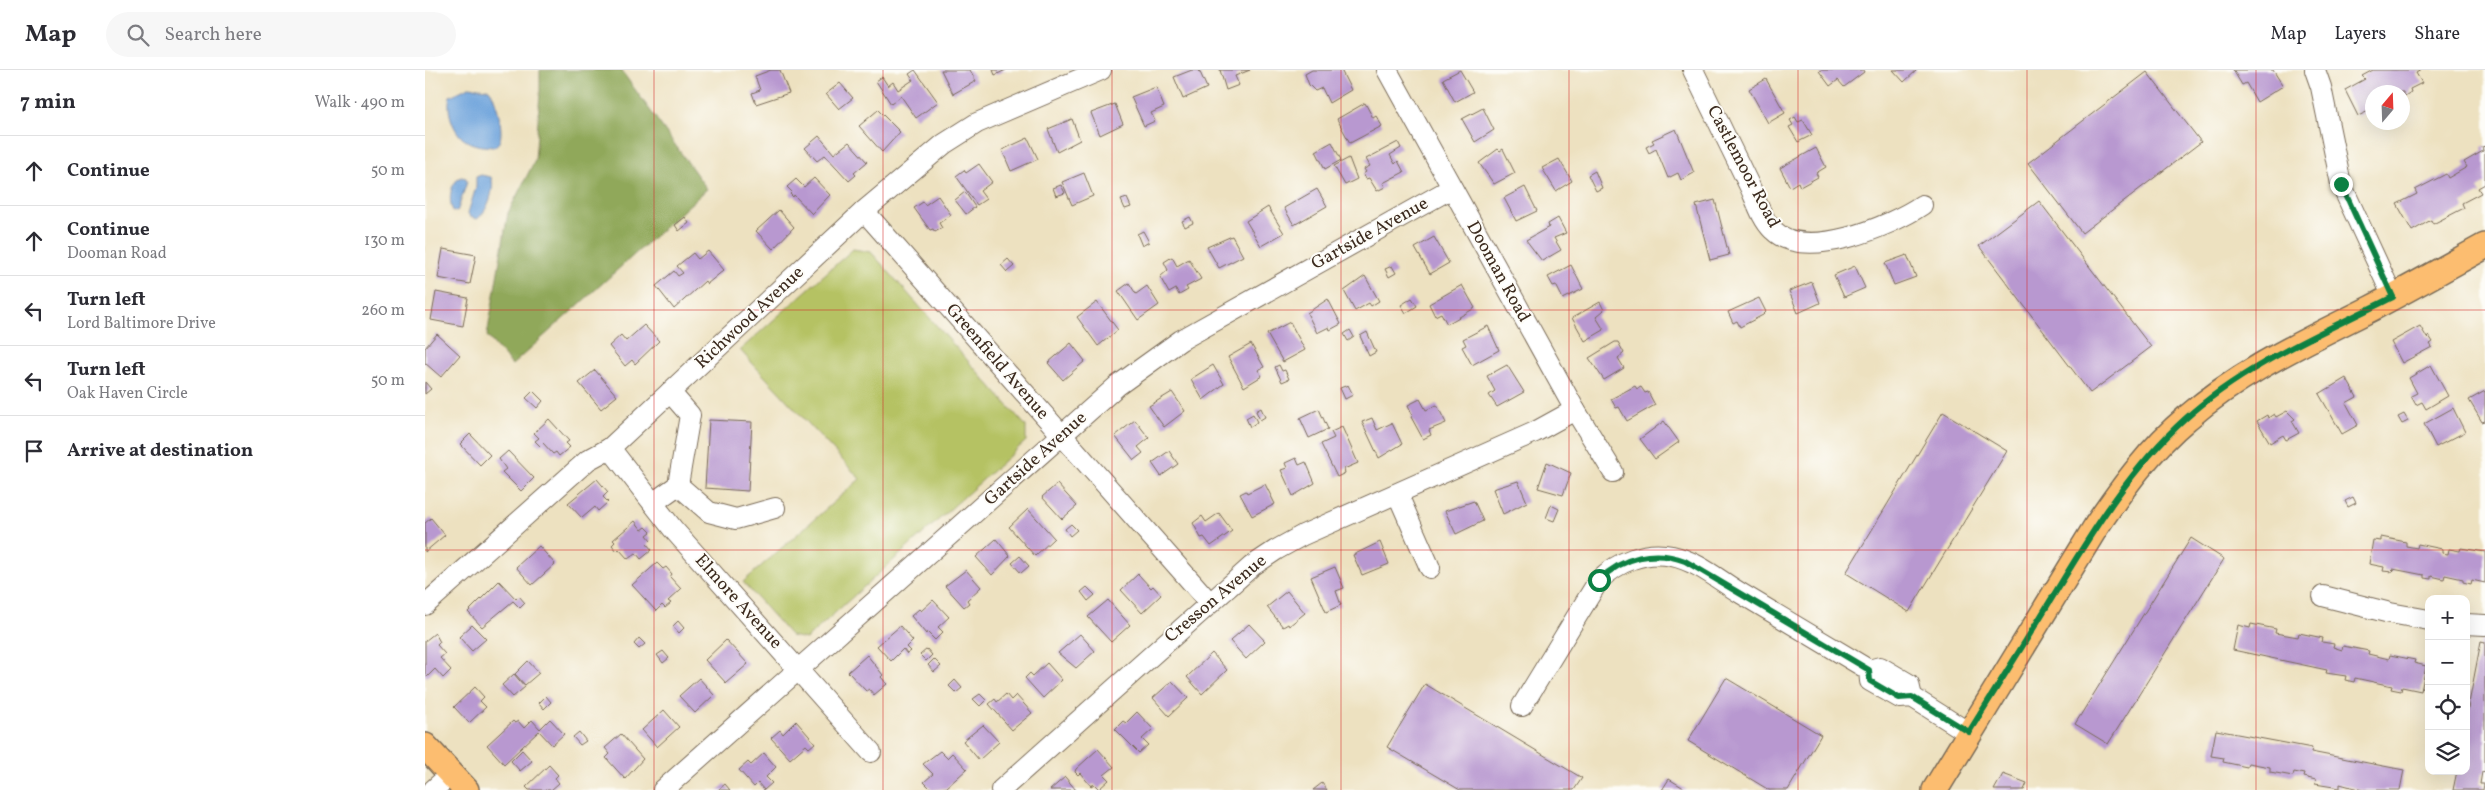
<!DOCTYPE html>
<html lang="en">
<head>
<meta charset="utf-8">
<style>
	:root { --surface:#fff; --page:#f7f7f7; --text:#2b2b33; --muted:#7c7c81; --line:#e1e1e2 }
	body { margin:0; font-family:Vollkorn,serif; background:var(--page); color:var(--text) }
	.controls { position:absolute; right:15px; bottom:15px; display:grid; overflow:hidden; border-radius:10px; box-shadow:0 5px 20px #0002 }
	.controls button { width:45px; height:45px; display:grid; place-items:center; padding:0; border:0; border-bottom:1px solid var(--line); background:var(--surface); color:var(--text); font:25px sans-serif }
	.compass { position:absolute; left:1940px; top:15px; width:45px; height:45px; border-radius:50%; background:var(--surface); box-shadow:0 5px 20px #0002; rotate:19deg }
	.stop { position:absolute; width:15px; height:15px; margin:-11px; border:4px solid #0b8043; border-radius:50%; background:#fff }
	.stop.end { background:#0b8043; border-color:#fff; box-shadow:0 1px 5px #0008 }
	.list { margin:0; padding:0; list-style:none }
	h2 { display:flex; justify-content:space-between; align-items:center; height:65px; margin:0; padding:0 20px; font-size:21px }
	h2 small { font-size:16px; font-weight:400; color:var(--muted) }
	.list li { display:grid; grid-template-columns:32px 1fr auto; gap:15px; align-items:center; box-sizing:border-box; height:70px; padding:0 20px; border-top:1px solid var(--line) }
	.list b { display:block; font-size:19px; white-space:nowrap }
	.list p { margin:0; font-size:16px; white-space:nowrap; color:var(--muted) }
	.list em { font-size:16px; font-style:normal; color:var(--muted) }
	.icon { flex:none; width:28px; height:28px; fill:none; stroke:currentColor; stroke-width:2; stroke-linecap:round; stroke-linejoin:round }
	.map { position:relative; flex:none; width:2060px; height:720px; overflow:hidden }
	header { display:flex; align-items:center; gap:30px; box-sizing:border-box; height:70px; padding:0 25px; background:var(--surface); border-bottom:1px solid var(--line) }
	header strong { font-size:24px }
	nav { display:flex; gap:28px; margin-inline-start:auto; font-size:18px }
	.search { width:350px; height:45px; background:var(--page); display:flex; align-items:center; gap:12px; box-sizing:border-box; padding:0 18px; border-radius:28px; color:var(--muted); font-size:19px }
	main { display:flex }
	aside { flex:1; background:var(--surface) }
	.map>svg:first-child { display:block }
	.green { fill:#b5c264; stroke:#787641 }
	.forest { fill:#90a85a; stroke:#66693c }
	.water { fill:#70a4dc; stroke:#56677d }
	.building { fill:#b898d0 }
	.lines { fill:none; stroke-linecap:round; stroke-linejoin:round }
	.minor-casing { stroke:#796a57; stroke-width:22 }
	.major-casing { stroke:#796a57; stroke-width:28 }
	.minor { stroke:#fff; stroke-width:20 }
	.major { stroke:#fcbd6f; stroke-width:25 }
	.route { stroke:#0b8043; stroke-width:6 }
	.grid { fill:none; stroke:#d62828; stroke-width:1; stroke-opacity:0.55 }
	.labels { text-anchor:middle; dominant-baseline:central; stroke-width:4; stroke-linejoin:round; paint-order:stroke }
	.street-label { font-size:18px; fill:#3b2a1e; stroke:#fdfcf7 }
</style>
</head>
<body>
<header>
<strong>Map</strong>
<div class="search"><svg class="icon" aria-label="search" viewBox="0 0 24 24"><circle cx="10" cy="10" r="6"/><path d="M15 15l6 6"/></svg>Search here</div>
<nav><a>Map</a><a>Layers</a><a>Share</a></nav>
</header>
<main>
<aside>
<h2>7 min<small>Walk · 490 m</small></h2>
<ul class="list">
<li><svg class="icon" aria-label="ahead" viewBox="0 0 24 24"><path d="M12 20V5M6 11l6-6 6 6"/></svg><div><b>Continue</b></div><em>50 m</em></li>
<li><svg class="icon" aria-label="ahead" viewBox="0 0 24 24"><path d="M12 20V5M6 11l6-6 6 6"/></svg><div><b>Continue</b><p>Dooman Road</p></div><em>130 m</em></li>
<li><svg class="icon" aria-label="left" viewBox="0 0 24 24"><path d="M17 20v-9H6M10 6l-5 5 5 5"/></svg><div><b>Turn left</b><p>Lord Baltimore Drive</p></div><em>260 m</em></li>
<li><svg class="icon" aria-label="left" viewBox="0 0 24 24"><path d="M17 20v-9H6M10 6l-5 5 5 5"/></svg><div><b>Turn left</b><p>Oak Haven Circle</p></div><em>50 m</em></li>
<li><svg class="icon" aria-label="arrive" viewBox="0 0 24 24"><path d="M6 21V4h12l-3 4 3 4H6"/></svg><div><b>Arrive at destination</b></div></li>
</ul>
</aside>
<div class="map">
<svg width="2060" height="720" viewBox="0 0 2060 720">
	<rect width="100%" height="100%" fill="#fdfcf7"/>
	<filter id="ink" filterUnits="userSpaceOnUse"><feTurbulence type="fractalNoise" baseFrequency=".02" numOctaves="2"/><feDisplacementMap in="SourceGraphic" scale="10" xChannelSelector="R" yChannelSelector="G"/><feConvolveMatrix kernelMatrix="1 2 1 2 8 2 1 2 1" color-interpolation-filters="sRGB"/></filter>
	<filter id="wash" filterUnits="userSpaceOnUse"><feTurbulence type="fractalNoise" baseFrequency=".0096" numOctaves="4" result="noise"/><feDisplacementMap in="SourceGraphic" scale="20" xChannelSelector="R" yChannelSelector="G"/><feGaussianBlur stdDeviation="1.12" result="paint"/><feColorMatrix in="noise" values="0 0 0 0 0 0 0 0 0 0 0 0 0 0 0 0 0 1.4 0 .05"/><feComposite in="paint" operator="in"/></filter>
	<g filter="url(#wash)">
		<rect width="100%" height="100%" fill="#ede1c0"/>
		<polygon class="green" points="428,179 446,182 601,356 601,371 381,569 366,566 318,512 435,409 315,280"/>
		<polygon class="forest" points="115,0 196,0 282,119 87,295 62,266 83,143 110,90 115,23"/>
		<g class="water">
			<path d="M44,17L64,19C71,27 80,62 74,72C74,73 69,77 68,77C59,76 49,76 40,70C28,62 21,40 25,26Z"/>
			<path d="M56,105L66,107C71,118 62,143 52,149L45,147L43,143L51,117V107Z"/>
			<path d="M36,107L41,108L42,112L32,142L28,141C23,130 25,113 36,107Z"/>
		</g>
		<g id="blocks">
			<g class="building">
				<polygon points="346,0 355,0 364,23 331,34 327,23 335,20 330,6"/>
				<polygon points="490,0 513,32 491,48 476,26 466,34 451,11 457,7 463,16 468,12 473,20 488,10 484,4"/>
				<polygon points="516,0 545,0 551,11 528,24"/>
				<polygon points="568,0 581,0 570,5"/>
				<polygon points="767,0 774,0 782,18 758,29 749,7"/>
				<polygon points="795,0 825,0 810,6 814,15 801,20"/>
				<polygon points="887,0 916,0 926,20 904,33 897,18 890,21 884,15 880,4"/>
				<polygon points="1035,0 1048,22 1030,32 1018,9"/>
				<polygon points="1396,0 1438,0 1439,2 1419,17 1413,10 1405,16 1394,1"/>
				<polygon points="1468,0 1492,0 1479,12"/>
				<polygon points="1808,0 1848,0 1858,16 1832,32 1821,13 1817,15"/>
				<polygon points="1948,0 1996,0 1991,3 1997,13 1985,19 1986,22 1978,27 1978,22 1948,22 1948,39 1933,46 1920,20 1940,9 1937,6"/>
				<polygon points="1722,2 1776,72 1657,163 1603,93"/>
				<polygon points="1341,9 1360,43 1343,53 1324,19"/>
				<polygon points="415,13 428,28 414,39 401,24"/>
				<polygon points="731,17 739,37 726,43 730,51 719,56 706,27"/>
				<polygon points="940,33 948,48 951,46 957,56 925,73 912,49"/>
				<polygon points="690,34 698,54 675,65 666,43"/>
				<polygon points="1058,38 1069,60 1050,72 1037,49"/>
				<polygon points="453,40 475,62 457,82 434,56"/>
				<polygon points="1370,47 1373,52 1378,50 1387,65 1373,72 1364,57 1368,55 1365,50"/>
				<polygon points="647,49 655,70 632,82 623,59"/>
				<polygon points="1251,59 1269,103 1256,110 1253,103 1243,108 1231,79 1224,83 1221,77 1229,73 1227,70"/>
				<polygon points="394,66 409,84 424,72 442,92 429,103 431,105 424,111 400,85 392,91 380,78"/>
				<polygon points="603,68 613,89 586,101 577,80"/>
				<polygon points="907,72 916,90 900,99 891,81"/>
				<polygon points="973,72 976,78 965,85 970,94 973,91 979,102 958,113 960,117 952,121 944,108 941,109 938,104 941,102 939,99 945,96 941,89"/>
				<polygon points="2060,76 2060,114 2053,118 2056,123 2037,133 2039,138 2008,154 2006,150 1987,161 1972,134 1992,124 1990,120 2021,104 2023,108 2042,97 2039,92 2058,81 2057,77"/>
				<polygon points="1391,78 1401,97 1391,103 1393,107 1375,117 1373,112 1365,117 1355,98"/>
				<polygon points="1073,79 1075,81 1078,79 1090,103 1069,114 1054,93"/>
				<polygon points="924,88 932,109 920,115 909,96"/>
				<polygon points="1134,89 1147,111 1131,121 1117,98"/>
				<polygon points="554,94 567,112 555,121 561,129 552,135 531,106 539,100 541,103"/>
				<polygon points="1170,101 1177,118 1171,121 1163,105"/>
				<polygon points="659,103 668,126 647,135 637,112"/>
				<polygon points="389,108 405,125 387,144 369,125 368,127 365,124 367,122 362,117 371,109 379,117"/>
				<polygon points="636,115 640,123 631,126 628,118"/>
				<polygon points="1100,117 1112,141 1091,151 1079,128"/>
				<polygon points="892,119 902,136 869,155 859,138"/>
				<polygon points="540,122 550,137 541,144 530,130"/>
				<polygon points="513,126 526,145 514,153 517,158 510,162 508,159 505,160 489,138 498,132 500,135"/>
				<polygon points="702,128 706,137 700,139 696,130"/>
				<polygon points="1290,130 1304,185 1285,190 1271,135"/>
				<polygon points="1614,131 1726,277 1665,323 1554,176"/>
				<polygon points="843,137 859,163 836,176 821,151"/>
				<polygon points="354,140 369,157 348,179 331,161"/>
				<polygon points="260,147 264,153 254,161 250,155"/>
				<polygon points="765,147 768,153 760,157 757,151"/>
				<polygon points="1133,148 1141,163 1129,168 1136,180 1117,191 1101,170 1124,157 1123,154"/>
				<polygon points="718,161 724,172 717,176 712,164"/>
				<polygon points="807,166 818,186 794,198 782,177"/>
				<polygon points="1009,167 1024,193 1005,204 990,178"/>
				<polygon points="18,179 51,185 45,214 13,208"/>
				<polygon points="283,181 299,200 282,214 280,211 249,239 231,216 249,201 253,206 258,203 252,196 268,183 273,189"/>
				<polygon points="1482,185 1491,207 1469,215 1460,193"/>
				<polygon points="747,187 752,196 764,189 776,209 761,217 763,220 754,225 751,219 744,223 735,207 743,200 739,192"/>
				<polygon points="583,189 589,196 582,202 576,195"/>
				<polygon points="1146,195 1158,219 1138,229 1131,215 1128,216 1123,207"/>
				<polygon points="967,196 971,203 964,207 960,199"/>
				<polygon points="1430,196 1440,218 1419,227 1409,205"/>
				<polygon points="940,206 954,231 946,236 944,233 930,241 919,221"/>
				<polygon points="1387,212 1395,233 1373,243 1364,221"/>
				<polygon points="704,213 711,224 722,216 734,235 713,250 693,221"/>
				<polygon points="1037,215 1050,238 1022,254 1016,243 1010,246 1004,234"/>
				<polygon points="11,222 43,228 38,256 6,250"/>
				<polygon points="987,228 992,236 981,243 976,235"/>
				<polygon points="1334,228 1341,242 1338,245 1315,257 1312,251 1308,253 1303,242"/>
				<polygon points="903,229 916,254 905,260 904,257 892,263 882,243"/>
				<polygon points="672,232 693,260 673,276 652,247"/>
				<polygon points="1175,232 1179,240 1171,247 1179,260 1160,271 1147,248"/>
				<polygon points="865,252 880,280 858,292 842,264"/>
				<polygon points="219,255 234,271 210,294 207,290 200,296 184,276 196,265 201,271"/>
				<polygon points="1063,256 1074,280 1047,295 1037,277 1041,275 1038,269"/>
				<polygon points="1995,256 2002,268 2004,266 2008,272 2005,274 2007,277 1977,293 1966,272"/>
				<polygon points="925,260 929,267 923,271 919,264"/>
				<polygon points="942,262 951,282 944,286 935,266"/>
				<polygon points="12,264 35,285 16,307 0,293 0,278"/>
				<polygon points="1190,272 1193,272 1199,283 1193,288 1199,298 1179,310 1164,288"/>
				<polygon points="646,273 660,291 638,310 623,293"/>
				<polygon points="826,274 839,297 833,300 837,306 819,317 803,287"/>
				<polygon points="788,295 799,314 778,330 766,309"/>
				<polygon points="854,295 857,301 860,300 864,309 857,312 850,297"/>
				<polygon points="1082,295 1099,322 1072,337 1064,325 1070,321 1062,306"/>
				<polygon points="2006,295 2023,326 2001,339 1997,332 1991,335 1986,326 1992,323 1984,308"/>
				<polygon points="170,300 192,326 176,339 154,313"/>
				<polygon points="1921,308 1932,327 1921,333 1933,355 1917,364 1894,324"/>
				<polygon points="0,312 6,319 0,324"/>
				<polygon points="923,315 928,325 920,329 915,318"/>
				<polygon points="1210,316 1212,319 1216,317 1220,323 1223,322 1230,335 1202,351 1194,337 1191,338 1186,329"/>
				<polygon points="108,321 118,331 112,338 101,328"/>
				<polygon points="2060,321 2060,351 2057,352 2044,330"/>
				<polygon points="747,322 760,341 739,357 724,336"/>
				<polygon points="995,329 1001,340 1012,335 1021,353 1004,360 1006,365 998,369 986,347 988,346 983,335"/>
				<polygon points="836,338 840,347 835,350 831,341"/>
				<polygon points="2028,338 2040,362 2011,377 1999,354"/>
				<polygon points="894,339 903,359 884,368 875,348"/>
				<polygon points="1862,341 1870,349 1867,351 1874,363 1861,370 1858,365 1845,373 1832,351 1842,345 1843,348 1849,344 1851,347"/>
				<polygon points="1518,342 1582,381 1484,542 1421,503"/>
				<polygon points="828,344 832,352 825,357 821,348"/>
				<polygon points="1979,344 1983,351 1977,354 1973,347"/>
				<polygon points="947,348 952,360 967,353 977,374 954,388 937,352"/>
				<polygon points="124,349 144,371 141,373 145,377 134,386 131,382 128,384 118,373 115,376 110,371 114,368 109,363"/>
				<polygon points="284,350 327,352 323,421 280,418"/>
				<polygon points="710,350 724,368 713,377 718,383 709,390 690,366"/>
				<polygon points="1239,351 1254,372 1230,389 1215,369"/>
				<polygon points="917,357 933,393 919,399 920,403 912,407 896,374 909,368 906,362"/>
				<polygon points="45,364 65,385 55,395 35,374"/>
				<polygon points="83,381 109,408 96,421 77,402 81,399 74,389"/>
				<polygon points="744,381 753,394 736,406 727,393"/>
				<polygon points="871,388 874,395 881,392 890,413 868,426 856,400 862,398 860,393"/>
				<polygon points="1122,392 1146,403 1138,425 1113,418"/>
				<polygon points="172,409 183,422 178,427 183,432 173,441 170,437 157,448 143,433"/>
				<polygon points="1093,411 1102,432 1078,444 1068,419"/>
				<polygon points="632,414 652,436 637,449 617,427"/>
				<polygon points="840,414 850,434 827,446 815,424 821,421 822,423"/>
				<polygon points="1928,427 1931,433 1923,437 1920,431"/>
				<polygon points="1049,431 1058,451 1031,464 1020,441"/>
				<polygon points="1126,435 1134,439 1129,451 1121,448"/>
				<polygon points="603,439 629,468 610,486 584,457"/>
				<polygon points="794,443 807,461 786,476 779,467 776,468 768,453 777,446 781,452"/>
				<polygon points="6,448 20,465 0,482 0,453"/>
				<polygon points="210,451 217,460 221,457 226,462 222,465 226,470 222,474 227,480 216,489 211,483 203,489 194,479 192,481 187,475 190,472 188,470"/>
				<polygon points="646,454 652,460 645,466 640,459"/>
				<polygon points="1956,467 1981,472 1981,476 1992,478 1993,474 2017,479 2017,483 2023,484 2024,479 2035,481 2036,478 2060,482 2060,513 2047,510 2046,514 2038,512 2038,509 2020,505 2019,509 2006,506 2006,509 1999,508 1999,505 1968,499 1967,502 1958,501 1959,497 1944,494 1948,470 1956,471"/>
				<polygon points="1766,468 1799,489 1683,674 1650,654"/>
				<polygon points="571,469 585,486 567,505 551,487"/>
				<polygon points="955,472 964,494 937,505 928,485"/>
				<polygon points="114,476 130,494 107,515 91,497"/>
				<polygon points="595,486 604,496 596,503 587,493"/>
				<polygon points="232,493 238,499 241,497 247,504 245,507 256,519 243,531 246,533 240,538 237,535 231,541 207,515"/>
				<polygon points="910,497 919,518 911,521 916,535 901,542 886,507"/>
				<polygon points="541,500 556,517 542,530 544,533 539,537 520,516"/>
				<polygon points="713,504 726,518 728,516 736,525 717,543 696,520"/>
				<polygon points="74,511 91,529 94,526 100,533 95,538 88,531 57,557 43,542"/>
				<polygon points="662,517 670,525 663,531 656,522"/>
				<polygon points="862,521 880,543 864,556 863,554 858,557 842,537"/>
				<polygon points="508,530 524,547 513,557 518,562 510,570 502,562 501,564 486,546 494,539 496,541"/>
				<polygon points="683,530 705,555 686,572 663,547"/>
				<polygon points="253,551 259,558 254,563 248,556"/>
				<polygon points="824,554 840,571 821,589 805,571"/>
				<polygon points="1826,554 1851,559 1850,563 1873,567 1874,563 1898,568 1897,572 1909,574 1908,577 1917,580 1918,576 1944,581 1943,584 1964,589 1965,585 1990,590 1989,593 2001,596 1996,621 1977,617 1976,621 1966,619 1967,616 1930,608 1929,612 1920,610 1921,606 1901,603 1902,600 1808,580 1813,555 1825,558"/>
				<polygon points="47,555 61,569 47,581 34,567"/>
				<polygon points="475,556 488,571 482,577 486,581 482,584 478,579 466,591 452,576"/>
				<polygon points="10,563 15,572 12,575 20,584 15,588 26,600 18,608 10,599 2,607 0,605 0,571"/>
				<polygon points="655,564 670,581 651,598 633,583"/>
				<polygon points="214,568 220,574 214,579 209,574"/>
				<polygon points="301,570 323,594 301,613 280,590"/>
				<polygon points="2056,571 2060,572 2060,703 2057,702 2055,714 2059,714 2058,720 2028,720 2032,701 2041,701 2041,649"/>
				<polygon points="502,579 507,585 501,591 495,585"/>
				<polygon points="238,581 244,588 238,593 232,585"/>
				<polygon points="787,583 802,600 777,624 762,607"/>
				<polygon points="442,585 458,605 456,607 462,614 449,625 444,619 441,621 423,602"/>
				<polygon points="509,589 516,596 509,602 503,595"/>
				<polygon points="103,591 114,603 100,615 90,604"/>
				<polygon points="622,593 637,610 618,628 600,608 605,603 608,606"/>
				<polygon points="89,604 100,617 88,627 77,615"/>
				<polygon points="274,608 289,625 270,643 254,626"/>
				<polygon points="1301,608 1396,665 1363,720 1344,720 1263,671"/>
				<polygon points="530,610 537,618 531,623 524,616"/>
				<polygon points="747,611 763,628 744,646 728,628"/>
				<polygon points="1000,614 1157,708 1149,720 1035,720 962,677"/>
				<polygon points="50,617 59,627 55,631 61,637 44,653 29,637"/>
				<polygon points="555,624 561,630 555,636 548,629"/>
				<polygon points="581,624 586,630 591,625 607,643 587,660 564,634 570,629 572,632"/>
				<polygon points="121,626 126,632 119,639 114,633"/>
				<polygon points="239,640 254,657 232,677 217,660"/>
				<polygon points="712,642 728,659 717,669 723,675 714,683 690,659 698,651 701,653"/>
				<polygon points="125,649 139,664 127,675 114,661 79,694 62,675 88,651 90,653 93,651 99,658 107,650 115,659"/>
				<polygon points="371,651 390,673 384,678 381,675 365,689 346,668 355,660 358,664"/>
				<polygon points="558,655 574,672 554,690 538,671"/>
				<polygon points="1791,660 1887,678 1886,682 1979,700 1975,720 1937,720 1915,714 1915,718 1890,714 1891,710 1878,707 1879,704 1869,702 1868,706 1845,702 1845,697 1823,693 1822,697 1798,692 1799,688 1786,686"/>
				<polygon points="154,662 161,671 155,675 148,667"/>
				<polygon points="196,664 218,689 200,709 181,688 185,684 180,678"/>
				<polygon points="673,679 689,697 679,705 684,710 674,719 669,714 666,716 655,703 653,705 650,702 651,699"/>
				<polygon points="97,680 107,691 95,701 86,691"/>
				<polygon points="515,681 522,688 527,683 542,699 521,718 507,720 499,712 508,704 498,694"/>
				<polygon points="339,683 351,697 341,707 347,713 339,720 333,713 329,717 314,700 323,692 326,695"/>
				<polygon points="124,695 133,705 130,708 134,713 126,720 104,720 101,717"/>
				<polygon points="1578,704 1602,713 1599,720 1569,720"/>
				<polygon points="640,707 651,720 625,720"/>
				<polygon points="1244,709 1262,720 1237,720"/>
				<polygon points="897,713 902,720 888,720"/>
				<polygon points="300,714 305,720 293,720"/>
			</g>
		</g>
	</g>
	<g filter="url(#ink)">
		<use href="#blocks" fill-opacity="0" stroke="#796a57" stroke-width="1"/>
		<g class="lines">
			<defs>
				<g id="minor">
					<polyline points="962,0 1150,340 1188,402"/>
					<path d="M1268,0C1287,39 1306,78 1325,117C1331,130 1337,150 1348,160C1380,192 1466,156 1497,135"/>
					<polyline points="1890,0 1896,17 1916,114 1968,227"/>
					<polyline points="439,141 785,533"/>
					<polyline points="185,378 248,459 446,682"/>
					<polyline points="253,415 284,442 311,449 350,438"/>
					<polyline points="973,425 1005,498"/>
					<polyline points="228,433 253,415 265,345 245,322"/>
					<polyline points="1898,526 1965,543 2004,550"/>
					<polyline points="0,535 163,390 185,378 439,141 519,74 552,53 676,0"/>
					<polyline points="2041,554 2060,555"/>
					<polyline points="1444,600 1445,611 1475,628 1487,627 1544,663"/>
					<path d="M1097,636L1174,510C1193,492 1220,480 1247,486C1272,491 1295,511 1317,524C1359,549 1401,574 1444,600L1455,597L1484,614L1487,627"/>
					<polyline points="8,720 26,704"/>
					<polyline points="238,720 692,316 756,270 1027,118"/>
					<polyline points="576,720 827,496 851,480 878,465 1110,362 1150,340"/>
				</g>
				<g id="major">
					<polyline points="0,676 41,720"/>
					<path d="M1510,720L1672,455C1698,417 1726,378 1762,348C1817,300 1882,271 1947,238C1985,218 2022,197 2060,176"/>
				</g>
			</defs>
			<use href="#minor" class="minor-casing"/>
			<use href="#major" class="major-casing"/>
			<use href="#minor" class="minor"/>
			<use href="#major" class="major"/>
		</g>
	</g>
	<g class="lines" filter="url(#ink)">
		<path class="route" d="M1174,510C1198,487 1229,479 1260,491L1444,600L1445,611L1474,628L1487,627L1544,662C1574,614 1604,566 1633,518C1670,457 1707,397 1760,349C1819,295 1897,263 1968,227L1916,114"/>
	</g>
	<path class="grid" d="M229,0V720M458,0V720M687,0V720M916,0V720M1144,0V720M1373,0V720M1602,0V720M1831,0V720M0,240H2060M0,480H2060"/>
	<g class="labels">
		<g class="street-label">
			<text transform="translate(1318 97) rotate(62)">Castlemoor Road</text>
			<text transform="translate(945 164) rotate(-29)">Gartside Avenue</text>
			<text transform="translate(1073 202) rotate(61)">Dooman Road</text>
			<text transform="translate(325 248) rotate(-43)">Richwood Avenue</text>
			<text transform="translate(572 292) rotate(49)">Greenfield Avenue</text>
			<text transform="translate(611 389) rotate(-42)">Gartside Avenue</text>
			<text transform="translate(791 529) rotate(-40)">Cresson Avenue</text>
			<text transform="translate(313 532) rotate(48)">Elmore Avenue</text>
		</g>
	</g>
</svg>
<div class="controls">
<button>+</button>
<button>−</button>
<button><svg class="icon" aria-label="locate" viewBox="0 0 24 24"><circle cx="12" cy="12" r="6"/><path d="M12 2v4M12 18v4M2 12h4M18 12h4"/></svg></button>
<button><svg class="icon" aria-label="layers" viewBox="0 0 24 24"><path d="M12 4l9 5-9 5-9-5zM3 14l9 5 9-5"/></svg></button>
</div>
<svg class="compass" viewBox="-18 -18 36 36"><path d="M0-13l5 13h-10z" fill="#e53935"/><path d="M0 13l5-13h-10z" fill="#7c7c81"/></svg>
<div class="stop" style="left:1174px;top:510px"></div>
<div class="stop end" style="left:1916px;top:114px"></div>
</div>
</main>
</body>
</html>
